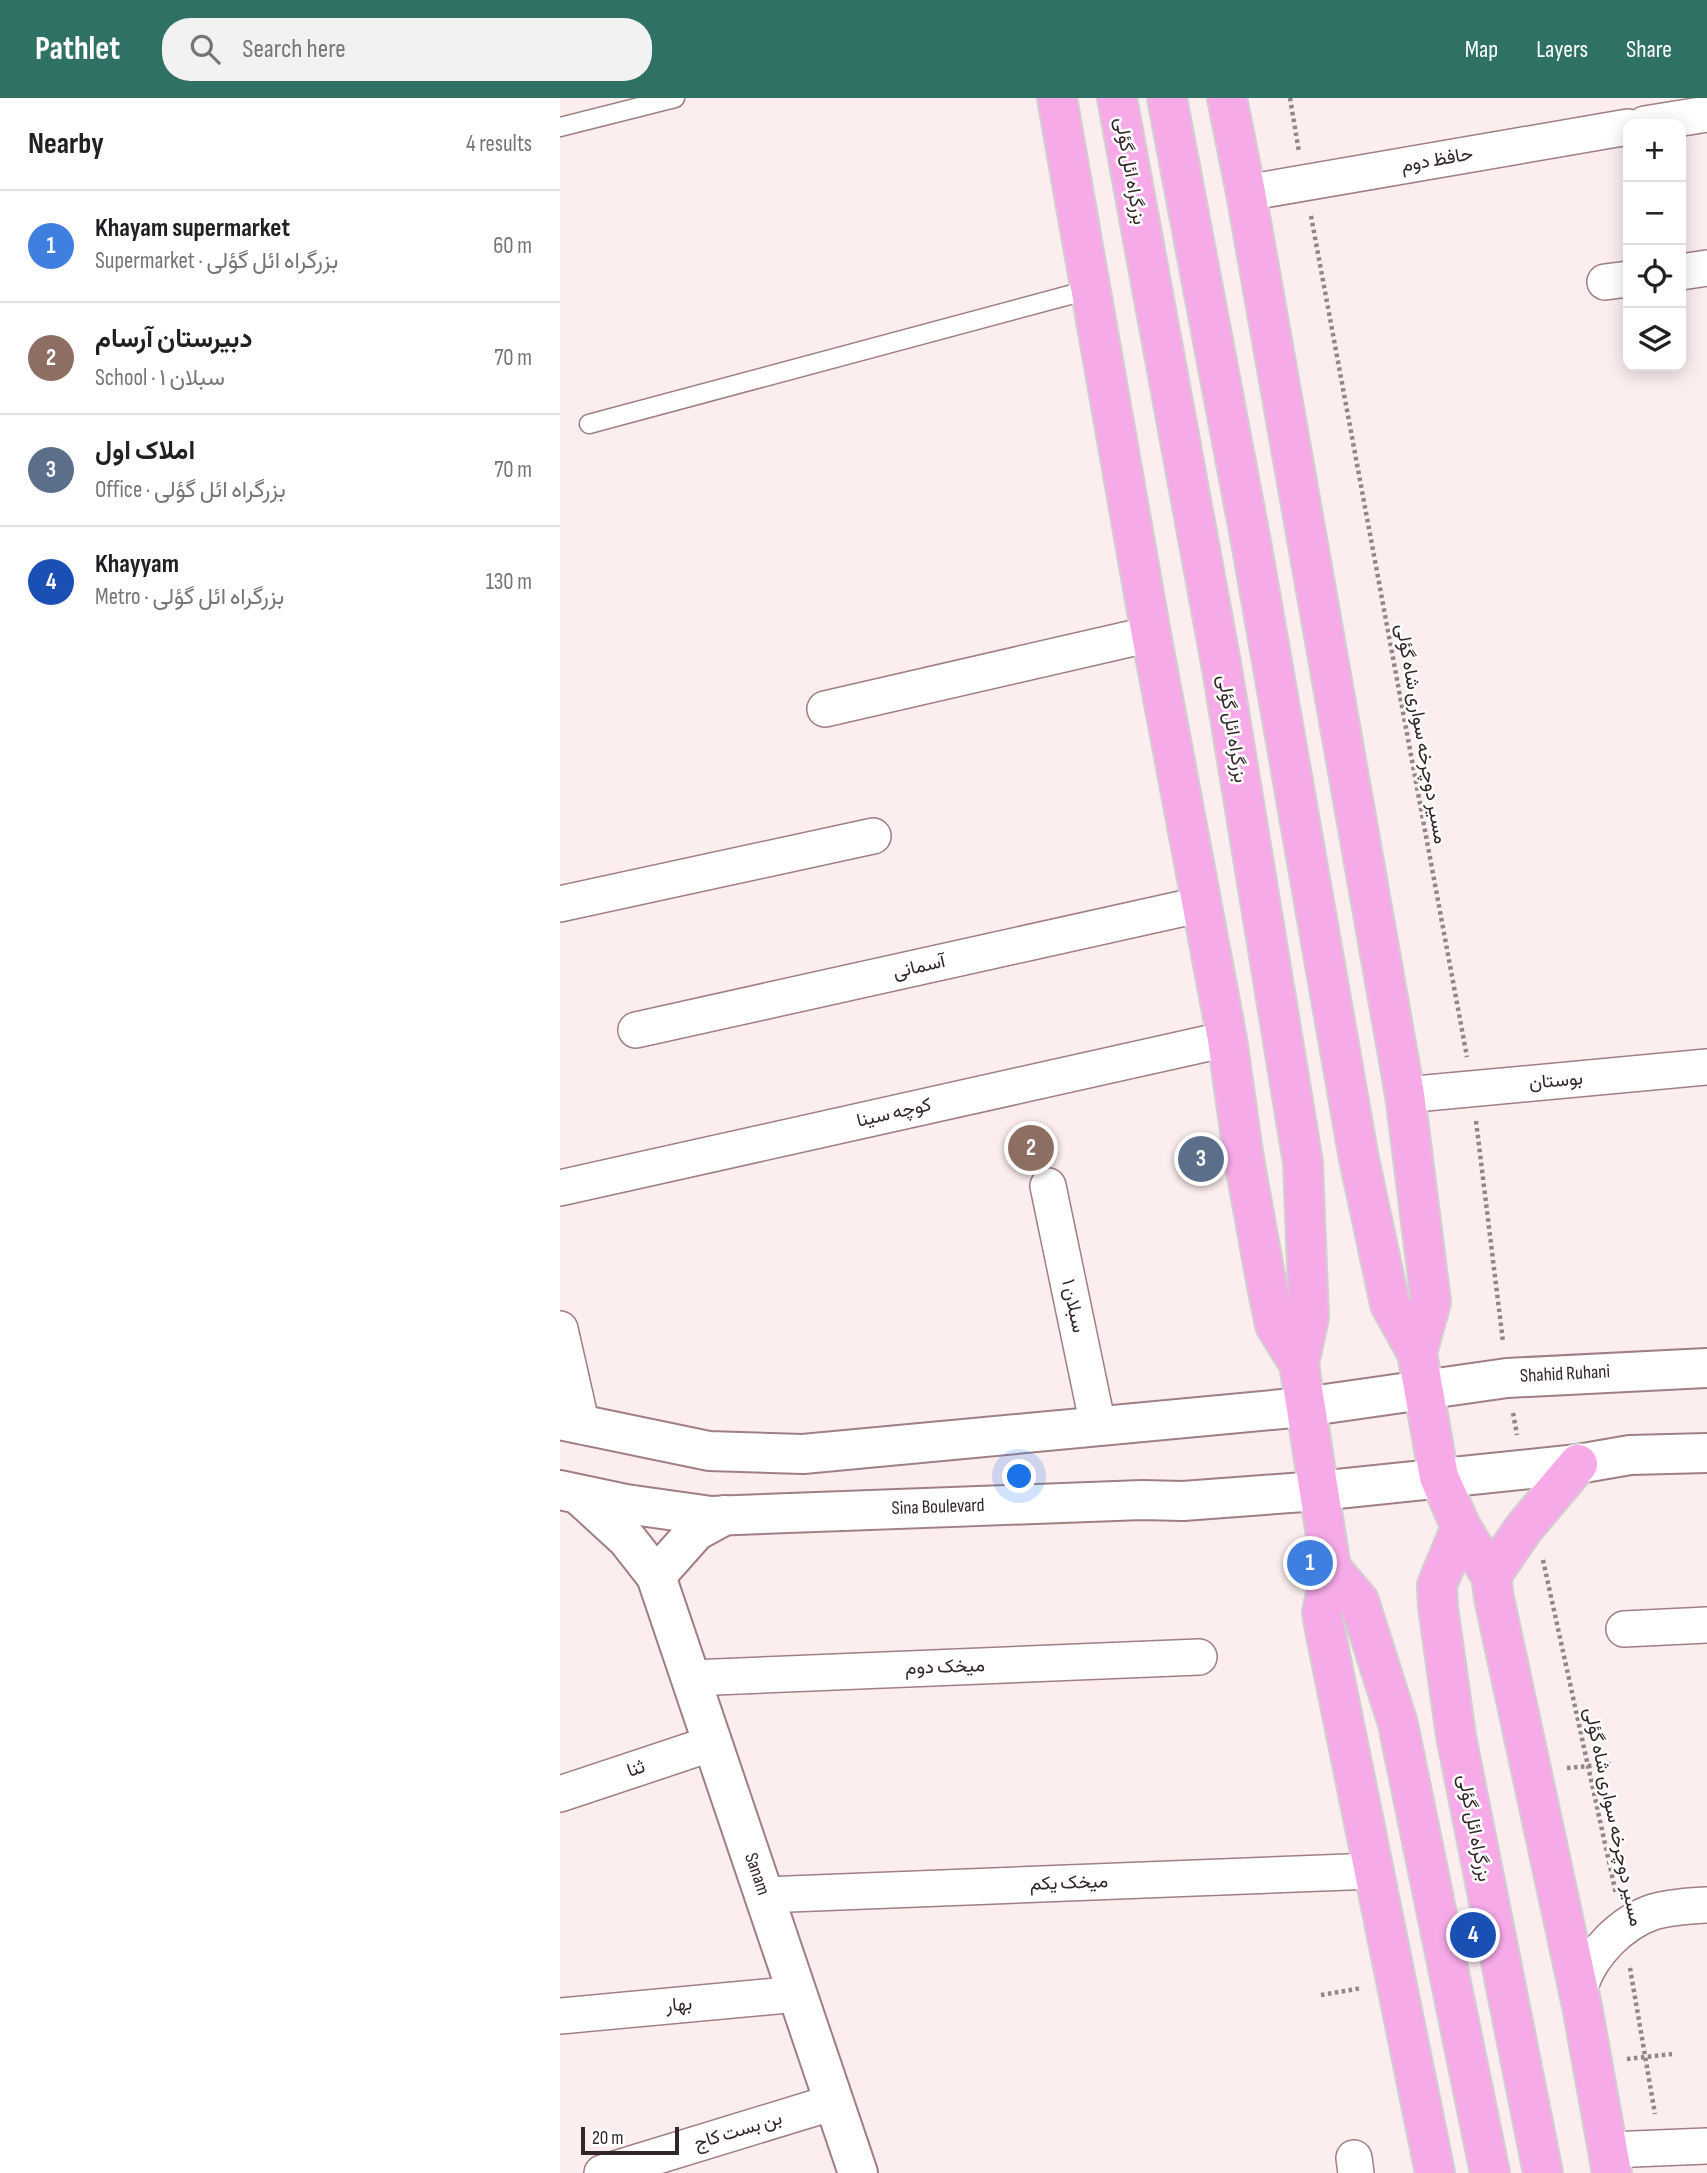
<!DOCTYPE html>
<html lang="en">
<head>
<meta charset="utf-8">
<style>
	:root { --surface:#fff; --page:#f2f2f2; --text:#202124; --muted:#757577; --line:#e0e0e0; --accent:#2f7265 }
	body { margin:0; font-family:"Sofia Sans Condensed",Vazirmatn,sans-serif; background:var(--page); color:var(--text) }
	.controls { position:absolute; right:21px; top:21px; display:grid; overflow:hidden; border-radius:14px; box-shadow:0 4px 18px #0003 }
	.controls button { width:63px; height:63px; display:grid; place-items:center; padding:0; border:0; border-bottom:2px solid var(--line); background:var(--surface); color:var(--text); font:35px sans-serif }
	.scale { position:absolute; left:21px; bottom:18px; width:98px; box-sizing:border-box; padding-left:7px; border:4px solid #332628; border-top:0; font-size:19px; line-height:24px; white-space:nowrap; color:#332628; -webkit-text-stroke:5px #fefefe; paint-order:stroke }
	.you { position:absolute; left:460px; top:1379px; width:24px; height:24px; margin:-18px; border:5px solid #fff; border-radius:50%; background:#1a73e8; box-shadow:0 0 0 10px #1a73e833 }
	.badge { display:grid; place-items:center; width:46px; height:46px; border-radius:50%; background:var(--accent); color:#fff; font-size:23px; font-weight:700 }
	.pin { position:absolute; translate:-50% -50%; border:4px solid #fff; box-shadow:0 2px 7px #0006 }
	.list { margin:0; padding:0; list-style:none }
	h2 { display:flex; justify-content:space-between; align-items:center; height:91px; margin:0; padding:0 28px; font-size:30px }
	h2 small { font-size:23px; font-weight:400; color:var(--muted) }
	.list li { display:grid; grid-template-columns:46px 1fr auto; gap:21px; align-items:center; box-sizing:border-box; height:112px; padding:0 28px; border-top:2px solid var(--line) }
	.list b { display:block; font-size:26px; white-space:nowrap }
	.list p { margin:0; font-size:23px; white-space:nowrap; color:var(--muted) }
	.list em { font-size:23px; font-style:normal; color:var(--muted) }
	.icon { flex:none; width:38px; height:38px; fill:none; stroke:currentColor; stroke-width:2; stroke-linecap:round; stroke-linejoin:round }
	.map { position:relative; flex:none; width:1147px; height:2075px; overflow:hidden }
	header { display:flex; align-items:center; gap:42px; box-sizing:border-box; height:98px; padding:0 35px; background:var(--accent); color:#fff }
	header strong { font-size:33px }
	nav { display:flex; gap:38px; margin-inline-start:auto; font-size:24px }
	.search { width:490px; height:63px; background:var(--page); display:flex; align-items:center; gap:18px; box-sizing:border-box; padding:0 24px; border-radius:28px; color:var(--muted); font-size:26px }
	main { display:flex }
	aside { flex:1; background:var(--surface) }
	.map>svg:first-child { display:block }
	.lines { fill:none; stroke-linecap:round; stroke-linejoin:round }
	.service-casing { stroke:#a07f84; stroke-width:21 }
	.minor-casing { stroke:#a07f84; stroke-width:38 }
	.tertiary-casing { stroke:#a07f84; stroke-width:42 }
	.secondary-casing { stroke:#a07f84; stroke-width:42 }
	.trunk-casing { stroke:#d2cfd0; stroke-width:42 }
	.path { stroke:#948688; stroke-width:4.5; stroke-dasharray:3.5 3.5; stroke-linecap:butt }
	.service { stroke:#fff; stroke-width:18 }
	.minor { stroke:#fff; stroke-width:35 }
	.tertiary { stroke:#fff; stroke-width:38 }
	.secondary { stroke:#fff; stroke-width:38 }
	.trunk { stroke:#f7aae8; stroke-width:38 }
	.labels { text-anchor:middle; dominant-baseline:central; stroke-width:5; stroke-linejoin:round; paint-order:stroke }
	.street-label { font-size:19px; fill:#332628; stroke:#fefefe }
</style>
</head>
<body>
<header>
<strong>Pathlet</strong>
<div class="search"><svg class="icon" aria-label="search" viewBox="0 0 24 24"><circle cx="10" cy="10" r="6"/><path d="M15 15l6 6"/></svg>Search here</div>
<nav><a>Map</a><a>Layers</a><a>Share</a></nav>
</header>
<main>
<aside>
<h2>Nearby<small>4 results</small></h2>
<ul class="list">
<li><span class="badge" style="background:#3f7fe0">1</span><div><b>Khayam supermarket</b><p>Supermarket · بزرگراه ائل گؤلی</p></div><em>60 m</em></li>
<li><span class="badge" style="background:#8d6e63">2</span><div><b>دبیرستان آرسام</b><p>School · سبلان ۱</p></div><em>70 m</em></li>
<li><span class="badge" style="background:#5c6f8a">3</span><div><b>املاک اول</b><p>Office · بزرگراه ائل گؤلی</p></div><em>70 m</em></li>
<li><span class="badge" style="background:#1a4fb4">4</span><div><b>Khayyam</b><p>Metro · بزرگراه ائل گؤلی</p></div><em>130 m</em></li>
</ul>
</aside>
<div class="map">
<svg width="1147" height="2075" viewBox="0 0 1147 2075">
	<rect width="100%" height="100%" fill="#fcedef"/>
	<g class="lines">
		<defs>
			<g id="service">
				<polyline points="0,29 115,0"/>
				<polyline points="29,326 532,191"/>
			</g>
			<g id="minor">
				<polyline points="1085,26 1147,16"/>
				<polyline points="686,95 1068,29"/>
				<polyline points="1121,174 1147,170"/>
				<polyline points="1045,184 1068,181"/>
				<polyline points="265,611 591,536"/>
				<polyline points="0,806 313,738"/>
				<polyline points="76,932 643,806"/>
				<polyline points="845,997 1147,969"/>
				<polyline points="488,1088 538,1328"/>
				<polyline points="0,1090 667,941"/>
				<polyline points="0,1231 22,1328"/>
				<polyline points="1064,1531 1147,1527"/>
				<polyline points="131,1580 639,1559"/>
				<polyline points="0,1696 153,1645"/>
				<polyline points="204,1797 814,1773"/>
				<path d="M1022,1908C1021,1901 1019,1892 1021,1886C1032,1855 1061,1825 1093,1814C1110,1809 1129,1808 1147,1807"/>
				<polyline points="0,1918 238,1896"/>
				<polyline points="1049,2052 1147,2048"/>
				<polyline points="794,2060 796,2075"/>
				<polyline points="42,2075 274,2004"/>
			</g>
			<g id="tertiary">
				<polyline points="19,1397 67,1441 96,1478 298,2075"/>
				<polyline points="96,1478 136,1433 165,1417"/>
			</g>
			<g id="secondary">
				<polyline points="0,1322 149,1353 243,1356 744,1309 947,1280 1147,1270"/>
				<polyline points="0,1392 66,1406 151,1418 582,1402 623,1403 758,1393 1018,1366 1070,1357 1147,1355"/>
			</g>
			<g id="trunk">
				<polyline points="497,0 591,536 667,941 684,1061 707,1188 715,1227 739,1266 771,1470 762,1515 766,1537 875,2075"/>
				<polyline points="557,0 662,571 743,1065 749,1219 739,1266"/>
				<polyline points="607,0 691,444 799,1061 830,1206 857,1255"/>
				<polyline points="667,0 686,95 845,997 871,1204 857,1255 879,1379 901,1429 931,1478 934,1500 1022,1908 1052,2075"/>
				<polyline points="901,1429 877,1487 878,1509 896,1638 983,2075"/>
				<polyline points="771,1470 799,1503 838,1626 930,2075"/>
				<polyline points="931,1478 964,1430 1018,1366"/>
			</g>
		</defs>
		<use href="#service" class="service-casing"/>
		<use href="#minor" class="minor-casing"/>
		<use href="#tertiary" class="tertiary-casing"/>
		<use href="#secondary" class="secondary-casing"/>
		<use href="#trunk" class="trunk-casing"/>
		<g class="path">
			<polyline points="730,0 739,54"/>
			<polyline points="751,118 907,959"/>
			<polyline points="916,1023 943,1244"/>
			<polyline points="953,1315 957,1337"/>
			<polyline points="983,1462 1056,1796"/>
			<polyline points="1007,1670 1051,1666"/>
			<polyline points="1070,1870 1095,2016"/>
			<polyline points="761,1897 802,1890"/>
			<polyline points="1067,1961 1112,1956"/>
		</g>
		<use href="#service" class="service"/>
		<use href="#minor" class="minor"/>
		<use href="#tertiary" class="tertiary"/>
		<use href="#secondary" class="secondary"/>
		<use href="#trunk" class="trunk"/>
	</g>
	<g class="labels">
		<g class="street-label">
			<text transform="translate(877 62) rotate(-10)">حافظ دوم</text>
			<text transform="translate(570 73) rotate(80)">بزرگراه ائل گؤلی</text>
			<text transform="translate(672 631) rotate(81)">بزرگراه ائل گؤلی</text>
			<text transform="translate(861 636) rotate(80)">مسیر دوچرخه سواری شاه گؤلی</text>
			<text transform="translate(359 869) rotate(-13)">آسمانی</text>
			<text transform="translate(996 983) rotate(-5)">بوستان</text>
			<text transform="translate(334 1015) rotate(-13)">کوچه سینا</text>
			<text transform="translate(513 1208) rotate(78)">سبلان ۱</text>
			<text transform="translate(1005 1276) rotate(-3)">Shahid Ruhani</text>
			<text transform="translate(378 1409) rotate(-2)">Sina Boulevard</text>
			<text transform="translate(385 1569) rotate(-2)">میخک دوم</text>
			<text transform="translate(76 1671) rotate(-19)">ثنا</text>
			<text transform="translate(1053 1719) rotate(78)">مسیر دوچرخه سواری شاه گؤلی</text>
			<text transform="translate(914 1730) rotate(79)">بزرگراه ائل گؤلی</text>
			<text transform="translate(197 1776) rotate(71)">Sanam</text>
			<text transform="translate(509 1785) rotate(-2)">میخک یکم</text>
			<text transform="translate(119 1907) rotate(-5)">بهار</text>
			<text transform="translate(178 2033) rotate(-17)">بن بست کاج</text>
		</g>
	</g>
</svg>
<div class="controls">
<button>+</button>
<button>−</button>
<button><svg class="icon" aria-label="locate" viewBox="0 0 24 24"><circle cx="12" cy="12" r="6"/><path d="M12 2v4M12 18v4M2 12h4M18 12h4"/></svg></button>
<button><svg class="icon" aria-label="layers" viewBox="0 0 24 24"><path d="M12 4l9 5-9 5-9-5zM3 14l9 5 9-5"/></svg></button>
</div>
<div class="scale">20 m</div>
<div class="you"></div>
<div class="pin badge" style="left:750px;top:1465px;background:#3f7fe0">1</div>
<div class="pin badge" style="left:471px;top:1050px;background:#8d6e63">2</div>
<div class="pin badge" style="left:641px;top:1061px;background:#5c6f8a">3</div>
<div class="pin badge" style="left:913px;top:1837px;background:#1a4fb4">4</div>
</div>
</main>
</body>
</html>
